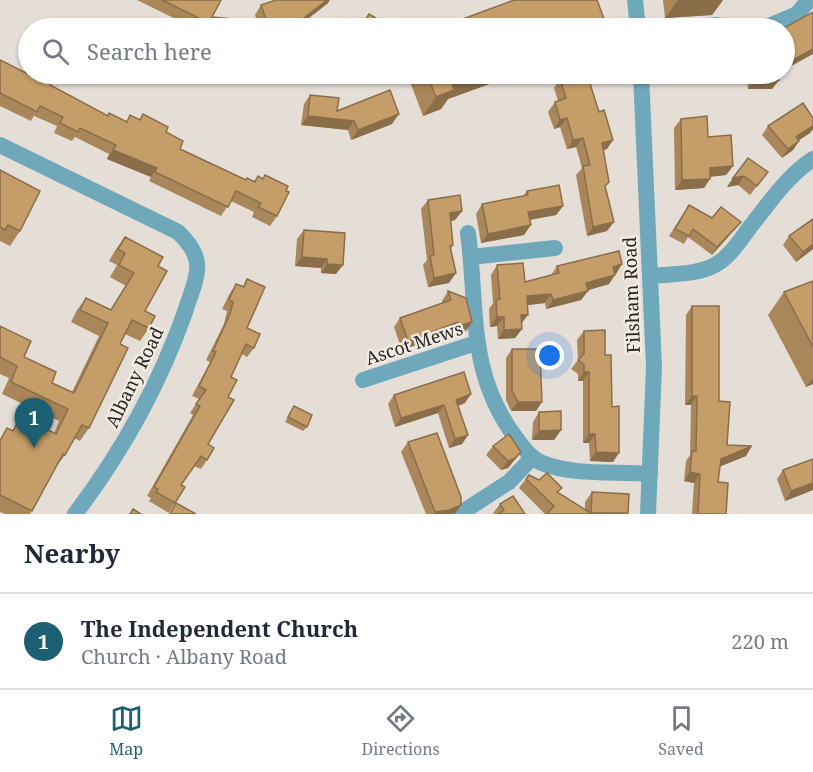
<!DOCTYPE html>
<html lang="en">
<head>
<meta charset="utf-8">
<style>
	:root { --surface:#fff; --page:#f6f6f7; --text:#1f2937; --muted:#747a83; --line:#e0e1e3; --accent:#1b6072 }
	body { margin:0; font-family:"Noto Serif",serif; background:var(--page); color:var(--text) }
	.you { position:absolute; left:550px; top:356px; width:21px; height:21px; margin:-15px; border:4px solid #fff; border-radius:50%; background:#1a73e8; box-shadow:0 0 0 9px #1a73e833 }
	.badge { display:grid; place-items:center; width:39px; height:39px; border-radius:50%; background:var(--accent); color:#fff; font-size:20px; font-weight:700 }
	.pin { position:absolute; translate:-50% -50px; filter:drop-shadow(0 2px 3px #0008) }
	.pin::after { content:''; position:absolute; top:32px; width:21px; height:18px; background:inherit; clip-path:polygon(0 0,100% 0,50% 100%) }
	.list { margin:0; padding:0; list-style:none }
	h2 { display:flex; justify-content:space-between; align-items:center; height:78px; margin:0; padding:0 24px; font-size:26px }
	h2 small { font-size:20px; font-weight:400; color:var(--muted) }
	.list li { display:grid; grid-template-columns:39px 1fr auto; gap:18px; align-items:center; box-sizing:border-box; height:96px; padding:0 24px; border-top:2px solid var(--line) }
	.list b { display:block; font-size:22px; white-space:nowrap }
	.list p { margin:0; font-size:20px; white-space:nowrap; color:var(--muted) }
	.list em { font-size:20px; font-style:normal; color:var(--muted) }
	.icon { flex:none; width:33px; height:33px; fill:none; stroke:currentColor; stroke-width:2; stroke-linecap:round; stroke-linejoin:round }
	.map { position:relative; flex:none; width:813px; height:514px; overflow:hidden }
	.search { position:absolute; background:var(--surface); box-shadow:0 2px 4px #0004; left:18px; right:18px; top:18px; height:66px; display:flex; align-items:center; gap:15px; box-sizing:border-box; padding:0 21px; border-radius:33px; color:var(--muted); font-size:22px }
	.sheet { height:174px; background:var(--surface) }
	nav { display:flex; justify-content:space-around; align-items:center; box-sizing:border-box; height:84px; border-top:2px solid var(--line); background:var(--surface); font-size:16px; color:var(--muted) }
	nav a { display:grid; justify-items:center; gap:3px }
	nav .on { color:var(--accent) }
	.map>svg:first-child { display:block }
	.lines { fill:none; stroke-linecap:round; stroke-linejoin:round }
	.minor { stroke:#6fa8ba; stroke-width:16 }
	.tertiary { stroke:#6fa8ba; stroke-width:16 }
	.wall { fill:#a9875a }
	.shaded-wall { fill:#8a6e4a }
	.building { fill:#c59d69; stroke:#8a6e4a; stroke-width:1.5 }
	.labels { text-anchor:middle; dominant-baseline:central; stroke-width:5; stroke-linejoin:round; paint-order:stroke }
	.street-label { font-size:18px; fill:#272523; stroke:#f1ebe4 }
</style>
</head>
<body>
<div class="map">
<svg width="813" height="514" viewBox="0 0 813 514">
	<rect width="100%" height="100%" fill="#e4ded7"/>
	<g class="lines">
		<g class="minor">
			<polyline points="693,28 717,25 730,28"/>
			<polyline points="764,28 797,14 809,0"/>
			<path d="M0,145L178,232C187,241 195,250 197,263C199,277 189,298 185,312C159,386 122,452 75,514"/>
			<path d="M468,233C478,309 467,373 516,438C524,448 530,458 542,463C574,476 616,471 650,474"/>
			<polyline points="471,257 555,248"/>
			<path d="M651,276C671,274 697,275 715,265C730,257 740,240 750,227C769,203 787,176 813,159"/>
			<polyline points="363,380 476,343"/>
			<polyline points="464,511 509,482 532,458"/>
		</g>
		<g class="tertiary">
			<polyline points="635,0 638,28"/>
			<polyline points="641,74 654,367 648,514"/>
		</g>
	</g>
	<g class="wall">
		<polygon points="137,0 221,0 212,17 257,21 255,15 261,5 328,3 296,28 194,28"/>
		<polygon points="663,0 723,0 712,15 665,18"/>
		<polygon points="452,23 605,28 448,28"/>
		<polygon points="0,60 33,76 35,74 45,74 50,85 107,116 109,113 126,122 130,115 139,120 143,114 166,132 180,149 246,180 254,181 258,176 277,216 270,226 252,217 254,212 231,201 221,216 149,181 151,177 107,159 109,154 75,137 72,141 54,133 57,126 34,116 31,121 0,106"/>
		<polygon points="407,74 517,74 448,99 441,109 423,116"/>
		<polygon points="747,74 779,74 779,80 772,89 748,89"/>
		<polygon points="560,79 607,149 604,150 607,231 587,236 576,175 582,168 576,147 567,149 560,127 554,129 548,112 555,102 558,101 554,88"/>
		<polygon points="310,95 337,111 392,124 351,140 348,130 301,125 304,104"/>
		<polygon points="813,118 813,129 810,133 799,140 799,141 793,150 782,158 762,135 768,126"/>
		<polygon points="681,119 708,137 733,166 726,175 710,177 704,188 675,190 674,128"/>
		<polygon points="748,158 768,172 750,195 738,185 727,187"/>
		<polygon points="0,170 20,231 10,246 0,241"/>
		<polygon points="527,191 563,206 556,215 530,220 524,235 481,243 476,214 482,204 523,196"/>
		<polygon points="428,200 462,211 455,220 451,221 453,245 451,249 449,283 428,287 423,265 427,260 421,209"/>
		<polygon points="689,205 712,218 741,222 735,229 712,255 688,237 684,244 669,236"/>
		<polygon points="304,230 345,233 336,274 321,273 321,268 295,266 297,239"/>
		<polygon points="789,236 813,249 796,262 783,245"/>
		<polygon points="125,237 158,266 145,311 149,328 140,341 125,334 120,344 89,428 80,441 74,438 65,455 56,467 30,514 5,514 0,512 0,439 7,428 12,431 21,416 54,433 59,421 2,394 9,378 0,374 0,326 24,357 52,383 72,392 99,336 71,322 77,310 86,298 111,310 126,286 110,277 117,265 109,261 116,249"/>
		<polygon points="622,264 615,274 609,284 588,290 581,300 546,309 545,303 527,305 521,324 522,329 515,338 498,339 497,326 490,327 489,309 493,303 491,275 497,265 525,282 551,275 557,266"/>
		<polygon points="247,279 247,328 254,348 247,357 242,354 231,377 228,397 208,444 207,460 201,469 194,466 181,485 175,503 169,513 149,501 151,498 147,496 193,415 190,413 199,399 192,396 210,362 206,360 224,324 227,311 222,309 230,293 236,284 243,286"/>
		<polygon points="813,281 813,384 806,387 768,315 784,292"/>
		<polygon points="448,291 472,322 466,331 451,335 451,332 402,350 394,327 400,318 442,303 442,301"/>
		<polygon points="692,306 719,401 727,445 746,456 720,466 718,482 726,514 692,514 694,483 684,481 686,461 690,455 691,405 685,405 686,315"/>
		<polygon points="584,331 605,355 613,462 590,461 589,443 583,443 583,381 578,381 578,374 571,369 578,360 577,340"/>
		<polygon points="512,349 536,411 511,411 506,400 506,358"/>
		<polygon points="394,395 465,403 458,406 468,435 462,444 449,448 438,413 395,427 388,404"/>
		<polygon points="294,406 307,427 303,431 285,422"/>
		<polygon points="539,412 561,430 554,440 532,440 533,422"/>
		<polygon points="408,442 461,505 455,514 426,514 401,452"/>
		<polygon points="493,446 521,452 508,468 501,470 486,455"/>
		<polygon points="783,470 813,490 785,501 777,479"/>
		<polygon points="529,475 585,510 585,502 592,492 627,514 545,514 519,488"/>
		<polygon points="500,504 525,514 494,514 493,513"/>
	</g>
	<g class="shaded-wall">
		<polygon points="327,0 330,0 328,3 296,28 284,28"/>
		<polygon points="678,0 723,0 712,15 665,18"/>
		<polygon points="813,49 813,54 784,70 784,65"/>
		<polygon points="479,74 517,74 448,99 441,109 423,116 436,97 452,84"/>
		<polygon points="755,80 779,80 772,89 748,89"/>
		<polygon points="399,114 392,124 351,140 358,130"/>
		<polygon points="308,116 354,121 348,130 301,125"/>
		<polygon points="567,118 560,127 554,129 560,120"/>
		<polygon points="813,126 813,129 810,133 790,146 796,137"/>
		<polygon points="583,138 576,147 567,149 573,140"/>
		<polygon points="613,140 607,149 596,152 602,143"/>
		<polygon points="799,141 793,150 782,158 788,149"/>
		<polygon points="113,150 157,168 151,177 107,159"/>
		<polygon points="733,166 726,175 704,177 710,168"/>
		<polygon points="744,176 738,185 727,187 733,178"/>
		<polygon points="710,179 704,188 675,190 682,180"/>
		<polygon points="563,206 556,215 522,221 528,212"/>
		<polygon points="462,211 455,220 443,222 450,213"/>
		<polygon points="614,222 607,231 587,236 593,227"/>
		<polygon points="741,222 735,229 712,255 717,247"/>
		<polygon points="531,225 524,235 481,243 488,234"/>
		<polygon points="813,244 813,249 796,262 803,252"/>
		<polygon points="302,257 327,259 321,268 295,266"/>
		<polygon points="327,264 343,265 336,274 321,273"/>
		<polygon points="622,264 616,274 607,276 613,267"/>
		<polygon points="456,273 449,283 428,287 434,278"/>
		<polygon points="615,275 609,284 579,293 586,283"/>
		<polygon points="588,291 581,300 546,309 553,300"/>
		<polygon points="551,294 545,303 520,306 527,296"/>
		<polygon points="521,315 528,315 521,324"/>
		<polygon points="497,317 504,317 497,326 490,327"/>
		<polygon points="458,322 451,332 402,350 408,341"/>
		<polygon points="472,322 466,331 451,335 458,326"/>
		<polygon points="522,329 515,338 498,339 504,330"/>
		<polygon points="584,372 589,372 583,381 578,381"/>
		<polygon points="813,378 813,384 806,387"/>
		<polygon points="471,394 465,403 450,409 456,400"/>
		<polygon points="692,396 697,396 691,405 685,405"/>
		<polygon points="518,402 542,402 536,411 511,411"/>
		<polygon points="444,405 438,413 395,427 401,418"/>
		<polygon points="561,430 554,440 532,440 539,431"/>
		<polygon points="589,434 595,434 589,443 583,443"/>
		<polygon points="468,435 462,444 449,448 455,439"/>
		<polygon points="752,446 746,456 714,469 721,459"/>
		<polygon points="521,452 508,468 501,470 508,461"/>
		<polygon points="596,452 619,453 613,462 590,461"/>
		<polygon points="690,472 700,474 694,483 684,481"/>
		<polygon points="813,483 813,490 785,501 791,491"/>
		<polygon points="461,505 455,514 434,514 435,512"/>
		<polygon points="591,513 628,513 591,514"/>
	</g>
	<g class="building">
		<polygon points="162,0 221,0 212,17 267,22 261,5 276,0 327,0 296,24 284,28 219,28"/>
		<polygon points="514,0 597,0 607,27 602,28 454,28 452,23"/>
		<polygon points="813,12 813,49 784,65 784,56 789,56 784,49 784,28"/>
		<polygon points="369,14 392,28 360,28"/>
		<polygon points="0,60 34,77 36,74 45,74 54,77 50,85 108,116 109,113 127,122 130,115 140,120 143,114 168,127 166,132 183,141 180,149 246,180 247,178 255,182 258,176 263,179 265,175 288,186 286,191 289,192 277,216 258,207 261,203 236,191 228,207 155,172 157,168 113,150 116,145 80,128 78,132 60,123 63,117 40,106 37,112 0,93"/>
		<polygon points="427,74 479,74 452,84 454,90 436,97"/>
		<polygon points="577,74 587,74 599,112 604,110 613,140 602,143 609,182 605,186 614,222 593,227 583,166 590,165 583,138 573,140 567,118 560,120 555,102 566,98 560,79"/>
		<polygon points="754,74 778,74 779,80 755,80"/>
		<polygon points="390,90 399,114 358,130 354,121 308,116 310,95 339,98 337,111"/>
		<polygon points="803,103 813,118 813,126 796,137 799,141 788,149 768,126"/>
		<polygon points="707,116 708,137 731,135 733,166 710,168 710,179 682,180 681,119"/>
		<polygon points="748,158 768,172 757,186 744,176 733,178"/>
		<polygon points="0,170 40,191 20,231 8,225 5,230 0,227"/>
		<polygon points="559,185 563,206 528,212 531,225 488,234 482,204 528,195 527,191"/>
		<polygon points="460,195 462,211 450,213 453,245 450,246 456,273 434,278 430,256 434,255 428,200"/>
		<polygon points="689,205 712,218 721,207 741,222 717,247 693,229 689,236 675,229"/>
		<polygon points="813,219 813,244 803,252 789,236"/>
		<polygon points="304,230 345,233 343,265 327,264 327,259 302,257"/>
		<polygon points="125,237 163,257 158,266 167,271 145,311 155,316 149,328 132,320 120,344 128,348 89,428 82,425 65,455 63,454 32,511 0,495 0,441 7,428 13,431 21,416 56,434 68,409 11,382 17,366 0,357 0,326 31,341 24,357 56,372 52,383 74,393 108,323 80,310 86,298 111,310 134,273 119,265 125,253 118,249"/>
		<polygon points="619,251 622,264 613,267 615,275 586,283 588,291 553,300 551,294 527,296 528,315 521,315 522,329 504,330 504,317 497,317 496,300 500,299 497,265 523,263 525,282 559,273 557,266"/>
		<polygon points="247,279 265,287 247,328 260,334 254,348 246,344 231,377 237,380 228,397 234,400 208,444 214,448 207,460 201,456 181,485 185,487 175,503 156,492 158,489 154,487 200,406 196,404 206,390 199,386 216,352 213,351 230,314 233,302 229,300 236,284 244,287"/>
		<polygon points="813,281 813,347 784,292"/>
		<polygon points="448,291 466,298 472,322 458,326 458,322 408,341 400,318 451,300"/>
		<polygon points="692,306 719,306 719,401 730,402 727,445 752,446 721,459 718,482 728,483 726,514 698,514 700,474 690,472 692,451 696,451 697,396 692,396"/>
		<polygon points="605,330 605,355 611,355 612,407 619,406 619,453 596,452 595,434 589,434 589,372 584,372 584,365 578,360 584,354 584,331"/>
		<polygon points="512,349 540,349 542,402 518,402 512,391"/>
		<polygon points="464,372 471,394 456,400 468,435 455,439 444,405 401,418 394,395"/>
		<polygon points="294,406 312,415 307,427 288,417"/>
		<polygon points="561,411 561,430 539,431 539,412"/>
		<polygon points="437,433 461,497 461,505 450,510 435,512 408,442"/>
		<polygon points="509,434 521,452 515,458 508,461 493,446"/>
		<polygon points="813,459 813,483 791,491 783,470"/>
		<polygon points="547,473 562,488 557,492 592,514 547,514 554,506 526,479 529,475 539,480"/>
		<polygon points="592,492 629,494 628,513 591,513"/>
		<polygon points="513,496 525,514 498,514 504,510 500,504"/>
		<polygon points="176,503 196,514 170,514"/>
		<polygon points="133,509 141,514 130,514"/>
	</g>
	<g class="labels">
		<g class="street-label">
			<text transform="translate(631 295) rotate(-92)">Filsham Road</text>
			<text transform="translate(414 343) rotate(-18)">Ascot Mews</text>
			<text transform="translate(134 377) rotate(-64)">Albany Road</text>
		</g>
	</g>
</svg>
<div class="you"></div>
<div class="pin badge" style="left:34px;top:448px">1</div>
<div class="search"><svg class="icon" aria-label="search" viewBox="0 0 24 24"><circle cx="10" cy="10" r="6"/><path d="M15 15l6 6"/></svg>Search here</div>
</div>
<section class="sheet">
<h2>Nearby<small></small></h2>
<ul class="list">
<li><span class="badge">1</span><div><b>The Independent Church</b><p>Church · Albany Road</p></div><em>220 m</em></li>
</ul>
</section>
<nav>
<a class="on"><svg class="icon" aria-label="map" viewBox="0 0 24 24"><path d="M3 6l6-2 6 2 6-2v14l-6 2-6-2-6 2zM9 4v14M15 6v14"/></svg>Map</a>
<a><svg class="icon" aria-label="directions" viewBox="0 0 24 24"><path d="M12 3l9 9-9 9-9-9zM9 14v-3h6M13 9l2 2-2 2"/></svg>Directions</a>
<a><svg class="icon" aria-label="saved" viewBox="0 0 24 24"><path d="M7 4h10v16l-5-4-5 4z"/></svg>Saved</a>
</nav>
</body>
</html>
